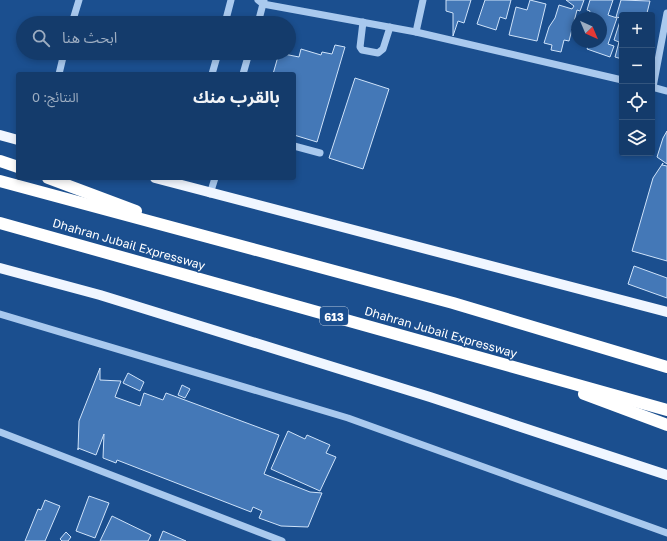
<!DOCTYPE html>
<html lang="ar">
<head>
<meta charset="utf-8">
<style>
	:root { --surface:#143b6b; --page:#1d4271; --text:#f1f3f6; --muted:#9dadc1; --line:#33557e }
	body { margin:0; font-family:"Golos Text","Noto Sans Arabic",sans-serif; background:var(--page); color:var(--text); direction:rtl }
	.controls { position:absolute; right:12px; top:12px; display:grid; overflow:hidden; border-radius:4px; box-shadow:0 2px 6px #0003 }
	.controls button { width:36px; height:36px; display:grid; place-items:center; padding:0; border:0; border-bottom:1px solid var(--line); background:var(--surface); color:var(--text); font:20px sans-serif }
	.compass { position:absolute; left:571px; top:12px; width:36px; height:36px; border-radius:50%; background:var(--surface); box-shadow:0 2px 6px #0003; rotate:136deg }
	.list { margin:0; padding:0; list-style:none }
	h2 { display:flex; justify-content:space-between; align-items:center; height:52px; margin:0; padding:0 16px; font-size:17px }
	h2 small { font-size:13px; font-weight:400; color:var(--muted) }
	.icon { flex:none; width:22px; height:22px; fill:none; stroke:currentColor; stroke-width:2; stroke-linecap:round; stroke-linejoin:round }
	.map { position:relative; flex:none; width:667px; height:541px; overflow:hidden; direction:ltr }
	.search { position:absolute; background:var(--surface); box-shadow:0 2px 6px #0003; left:16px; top:16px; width:280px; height:44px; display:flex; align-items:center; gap:10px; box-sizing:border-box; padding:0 14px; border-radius:22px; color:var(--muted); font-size:15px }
	.panel { position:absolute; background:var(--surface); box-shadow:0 2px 6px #0003; left:16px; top:72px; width:280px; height:108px; border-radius:4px; direction:rtl }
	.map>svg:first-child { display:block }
	.building { fill:#4478b7; stroke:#cfe3fa }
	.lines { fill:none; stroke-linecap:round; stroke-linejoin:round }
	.minor { stroke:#a9c9ee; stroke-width:7 }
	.major { stroke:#f0f6ff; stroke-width:10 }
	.highway { stroke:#fff; stroke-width:12 }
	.labels { text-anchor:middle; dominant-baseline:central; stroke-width:3; stroke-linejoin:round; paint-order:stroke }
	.shield { fill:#1b4f8f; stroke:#bbcadd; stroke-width:1 }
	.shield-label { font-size:11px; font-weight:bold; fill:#fff }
	.street-label { font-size:12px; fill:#fff; stroke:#1b4f8f }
</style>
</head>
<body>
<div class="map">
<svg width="667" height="541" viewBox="0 0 667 541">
	<rect width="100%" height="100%" fill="#1b4f8f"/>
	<g class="building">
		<polygon points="446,0 471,0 464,23 458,21 453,36 453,13 446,11"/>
		<polygon points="485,0 511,0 506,19 500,17 496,30 477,24"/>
		<polygon points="530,0 546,4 537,41 509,35 516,7 527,10"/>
		<polygon points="566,0 584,0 580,11 577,10 569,41 564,40 561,52 551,50 552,45 544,43 549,27 555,18 559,5 572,9 574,6"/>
		<polygon points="590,0 613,0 608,15 617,18 608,44 614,46 610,57 587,49 590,42 601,42 601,18 588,18 590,11 587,10"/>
		<polygon points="621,0 650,1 647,13 652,15 652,16 622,15 622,59 615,57 619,42 614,40 621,18 616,17"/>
		<polygon points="335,45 345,47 317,142 294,135 294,74 273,74 279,53 299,57 301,49 321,55 322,52 332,54"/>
		<polygon points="355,78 389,89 363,169 329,158"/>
		<polygon points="667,131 667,164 657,157 663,138"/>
		<polygon points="663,163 662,165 667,166 667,261 632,251 653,178"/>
		<polygon points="634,266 667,278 667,298 628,284"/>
		<polygon points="100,368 100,380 121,381 115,397 140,406 144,393 163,400 166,393 279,435 264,474 310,492 322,493 308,527 281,526 259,518 262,511 253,507 251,512 117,460 116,463 103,458 104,434 96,455 78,448 78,450 79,421"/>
		<polygon points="128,373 144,382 140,391 123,383"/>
		<polygon points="182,385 190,389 185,398 178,395"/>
		<polygon points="288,431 305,439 307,435 330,445 326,453 336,457 320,491 271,469"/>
		<polygon points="89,496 109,503 95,538 76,531"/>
		<polygon points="45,500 60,506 45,541 25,541 38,509 41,510"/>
		<polygon points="112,516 151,535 148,541 100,541"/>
		<polygon points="163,531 186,541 159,541"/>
		<polygon points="66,532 71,537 68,541 62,541 60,539"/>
	</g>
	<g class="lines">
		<g class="minor">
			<polyline points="258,0 263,4 416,32 622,80"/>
			<polyline points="363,22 360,47 362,50 378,53 383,49 390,27"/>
			<polyline points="72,23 79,0"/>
			<polyline points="225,23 231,0"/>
			<polyline points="258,23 264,0"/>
			<polyline points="416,32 423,0"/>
			<polyline points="59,74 64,53"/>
			<polyline points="212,74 218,53"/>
			<polyline points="243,74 249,53"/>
			<polyline points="652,87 667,91"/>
			<polyline points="653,87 667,13"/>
			<polyline points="294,146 320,153"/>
			<polyline points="210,194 215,178"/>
			<polyline points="0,314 348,418 667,533"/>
			<polyline points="0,432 282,541"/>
		</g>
		<g class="major">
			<polyline points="0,135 18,140"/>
			<polyline points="155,178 667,312"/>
			<polyline points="0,268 100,295 430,397 667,475"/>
		</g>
		<g class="highway">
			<polyline points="0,161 18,167"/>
			<polyline points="48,178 136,211"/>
			<polyline points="0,181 453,303 667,367"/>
			<polyline points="0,223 667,410"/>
			<polyline points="584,394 667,425"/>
		</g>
	</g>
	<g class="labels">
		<rect class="shield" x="320" y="307" width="28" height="18" rx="3"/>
		<g class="shield-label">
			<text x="334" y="316">613</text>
		</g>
		<g class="street-label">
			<text transform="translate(129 244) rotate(16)">Dhahran Jubail Expressway</text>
			<text transform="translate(441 332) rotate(16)">Dhahran Jubail Expressway</text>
		</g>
	</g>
</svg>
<div class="controls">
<button>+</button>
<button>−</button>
<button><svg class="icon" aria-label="locate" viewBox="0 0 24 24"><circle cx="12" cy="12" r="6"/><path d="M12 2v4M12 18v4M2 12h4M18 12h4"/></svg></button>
<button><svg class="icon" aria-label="layers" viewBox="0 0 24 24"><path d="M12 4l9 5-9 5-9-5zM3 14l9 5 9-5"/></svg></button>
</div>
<svg class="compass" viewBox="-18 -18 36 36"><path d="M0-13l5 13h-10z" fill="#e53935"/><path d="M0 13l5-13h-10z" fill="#9dadc1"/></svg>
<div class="search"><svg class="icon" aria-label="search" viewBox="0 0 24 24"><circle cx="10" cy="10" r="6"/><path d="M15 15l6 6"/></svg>ابحث هنا</div>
<section class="panel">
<h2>بالقرب منك<small>النتائج: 0</small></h2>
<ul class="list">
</ul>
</section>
</div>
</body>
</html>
